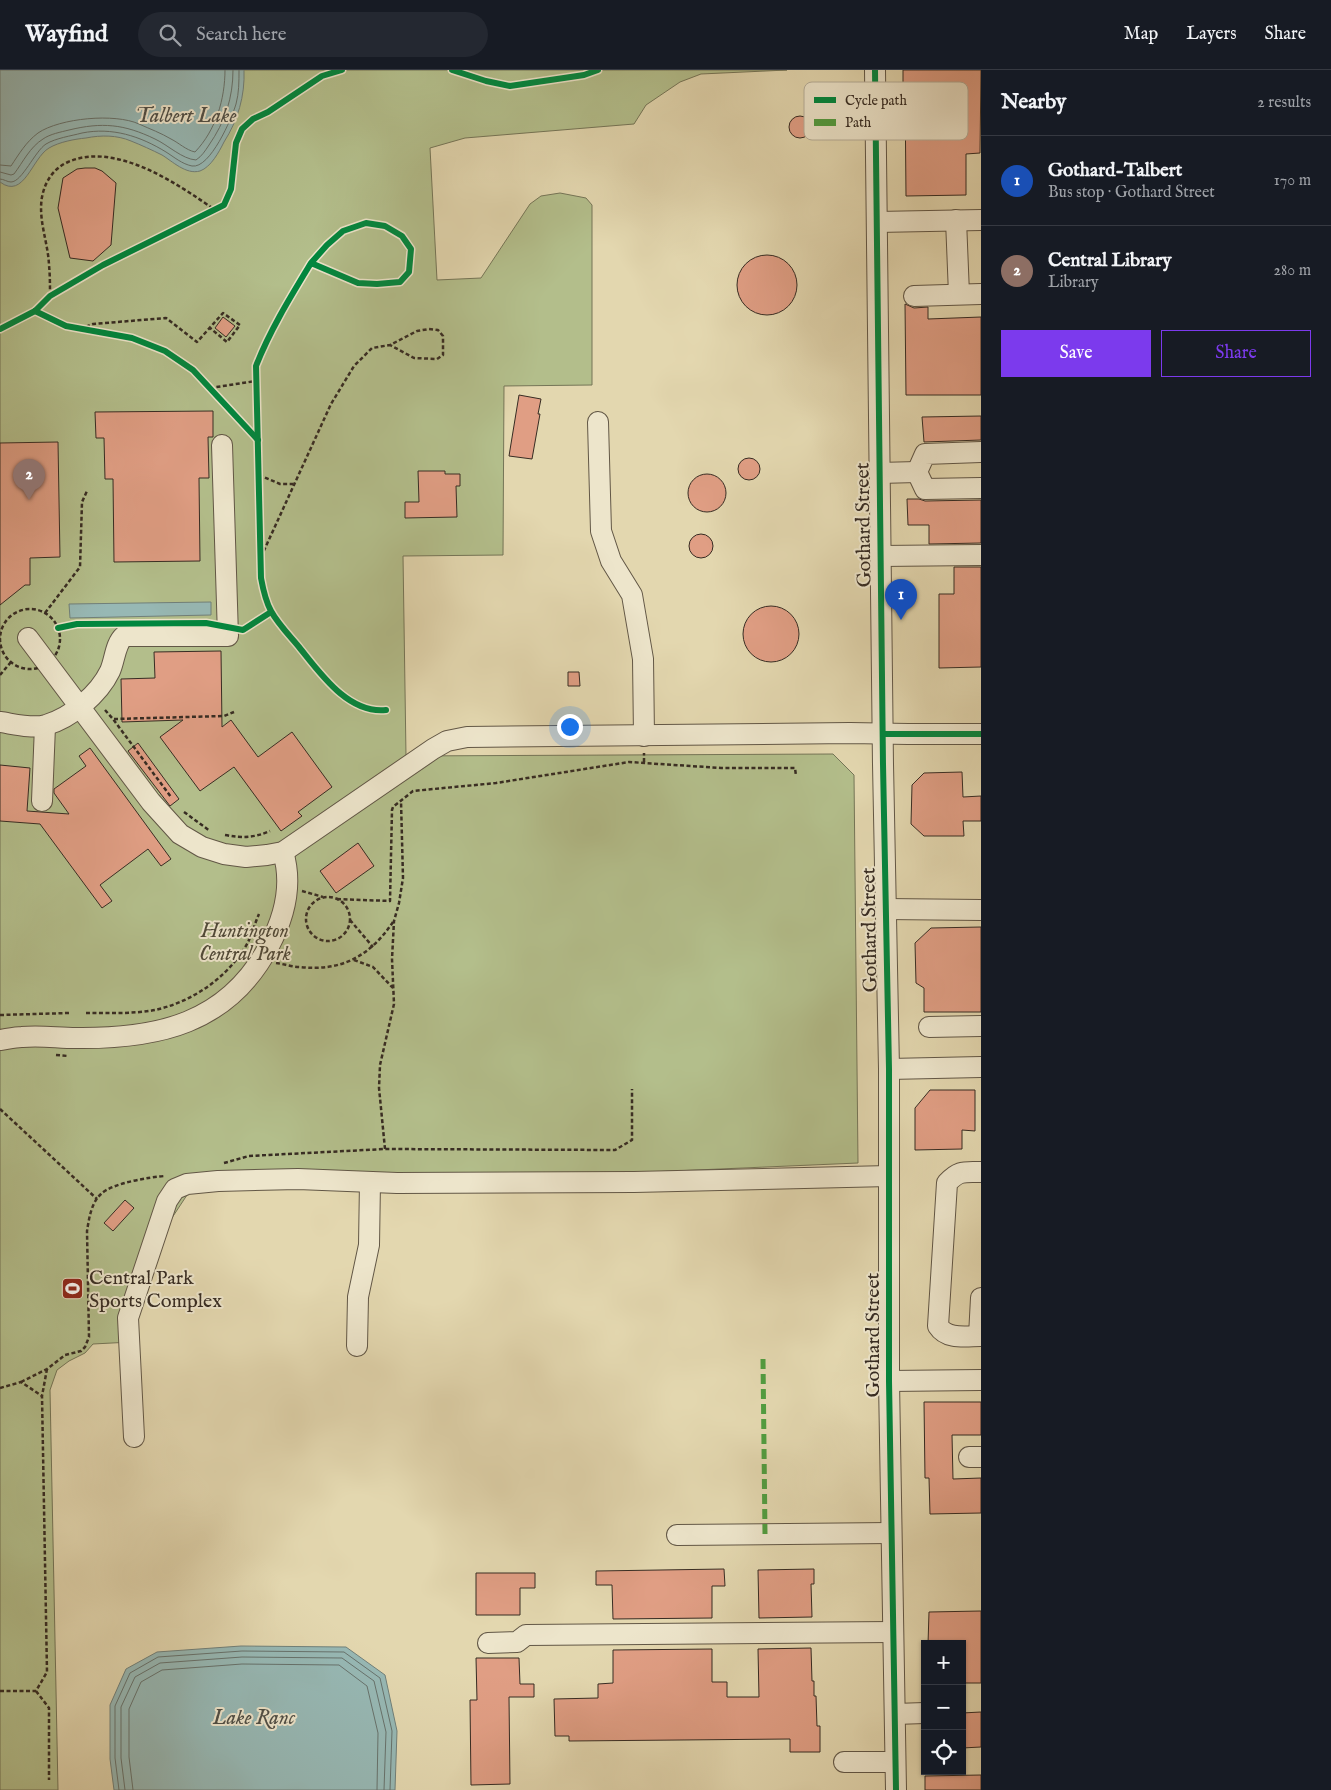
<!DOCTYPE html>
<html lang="en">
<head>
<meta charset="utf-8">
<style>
	:root { --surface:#171b24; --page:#242831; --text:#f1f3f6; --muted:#9ea1a6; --line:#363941; --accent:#7c3aed }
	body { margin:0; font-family:"IM FELL English",serif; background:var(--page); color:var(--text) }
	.controls { position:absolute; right:15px; bottom:15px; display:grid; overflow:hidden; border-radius:0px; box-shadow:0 1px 4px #0004 }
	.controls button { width:45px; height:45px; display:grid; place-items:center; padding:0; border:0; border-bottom:1px solid var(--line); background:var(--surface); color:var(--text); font:25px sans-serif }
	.you { position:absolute; left:569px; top:656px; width:18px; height:18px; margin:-12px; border:4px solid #fff; border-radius:50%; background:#1a73e8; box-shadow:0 0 0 8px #1a73e833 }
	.badge { display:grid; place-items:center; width:32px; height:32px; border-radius:50%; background:var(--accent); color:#fff; font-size:16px; font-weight:700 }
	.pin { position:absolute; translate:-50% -41px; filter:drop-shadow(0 1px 2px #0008) }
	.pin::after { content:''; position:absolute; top:26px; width:18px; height:15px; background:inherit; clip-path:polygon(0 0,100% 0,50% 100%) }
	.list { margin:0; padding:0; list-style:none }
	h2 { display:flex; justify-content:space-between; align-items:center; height:65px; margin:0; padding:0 20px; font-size:21px }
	h2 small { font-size:16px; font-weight:400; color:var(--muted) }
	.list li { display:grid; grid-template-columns:32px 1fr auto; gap:15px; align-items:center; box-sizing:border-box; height:90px; padding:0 20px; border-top:1px solid var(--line) }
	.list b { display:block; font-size:19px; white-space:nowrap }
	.list p { margin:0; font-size:16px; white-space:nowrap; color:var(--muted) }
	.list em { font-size:16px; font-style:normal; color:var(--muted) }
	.actions { display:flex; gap:10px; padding:15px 20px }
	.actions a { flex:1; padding:11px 0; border:1px solid var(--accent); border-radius:0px; text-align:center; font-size:18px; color:var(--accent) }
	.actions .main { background:var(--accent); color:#fff }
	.icon { flex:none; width:28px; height:28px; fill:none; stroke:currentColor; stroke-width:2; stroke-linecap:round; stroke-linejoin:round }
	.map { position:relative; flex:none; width:981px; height:1720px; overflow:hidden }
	header { display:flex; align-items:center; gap:30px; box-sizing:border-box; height:70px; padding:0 25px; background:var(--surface); border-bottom:1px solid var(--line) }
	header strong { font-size:24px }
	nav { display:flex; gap:28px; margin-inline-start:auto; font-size:18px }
	.search { width:350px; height:45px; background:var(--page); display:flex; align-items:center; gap:12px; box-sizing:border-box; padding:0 18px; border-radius:28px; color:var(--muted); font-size:19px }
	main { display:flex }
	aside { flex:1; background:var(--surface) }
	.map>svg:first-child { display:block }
	.green { fill:#b3be8b; stroke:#757557 }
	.water { fill:#97b8b4; stroke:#71807a }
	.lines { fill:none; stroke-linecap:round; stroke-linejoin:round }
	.shore { stroke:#67726c; stroke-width:1 }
	.building { fill:#e09e84; stroke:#372c23 }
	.minor-casing { stroke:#625746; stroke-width:22 }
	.path { stroke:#372c23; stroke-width:2.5; stroke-dasharray:4 2.5; stroke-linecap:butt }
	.minor { stroke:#ede5cb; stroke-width:20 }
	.quiet { stroke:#519d40; stroke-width:5; stroke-dasharray:10 5; stroke-linecap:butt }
	.cycleway-casing { stroke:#ede5cb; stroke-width:9 }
	.cycleway { stroke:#00873e; stroke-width:6 }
	.labels { text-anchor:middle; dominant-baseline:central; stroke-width:4; stroke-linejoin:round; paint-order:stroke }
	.street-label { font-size:20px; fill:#372c23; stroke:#ede5cb }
	.park-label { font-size:20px; font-style:italic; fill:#504938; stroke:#ede5cb }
	.poi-label { font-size:20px; fill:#372c23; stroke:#ede5cb; text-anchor:start }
	.water-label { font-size:21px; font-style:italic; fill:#4f4f47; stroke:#ede5cb }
	.key { fill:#ede5cb; stroke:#b6ae99; stroke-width:1 }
	.key-label { font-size:14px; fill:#372c23 }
</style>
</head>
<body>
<header>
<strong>Wayfind</strong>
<div class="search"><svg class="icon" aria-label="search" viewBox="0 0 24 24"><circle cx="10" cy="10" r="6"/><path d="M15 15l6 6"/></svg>Search here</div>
<nav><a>Map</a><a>Layers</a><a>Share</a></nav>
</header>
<main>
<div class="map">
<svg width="981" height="1720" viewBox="0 0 981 1720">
	<rect width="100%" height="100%" fill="#e3d7af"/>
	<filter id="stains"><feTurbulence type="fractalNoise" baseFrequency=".004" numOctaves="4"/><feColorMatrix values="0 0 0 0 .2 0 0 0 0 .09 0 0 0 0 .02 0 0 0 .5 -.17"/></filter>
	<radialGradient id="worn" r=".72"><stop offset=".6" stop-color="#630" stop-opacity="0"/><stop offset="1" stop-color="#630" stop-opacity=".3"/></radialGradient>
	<polygon class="green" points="0,0 787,0 701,4 680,12 646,35 634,54 465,68 430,78 437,210 481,208 530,134 541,126 560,123 586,128 592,135 592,315 504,316 503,485 403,486 406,686 833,684 854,705 858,1093 189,1122 160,1166 131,1272 93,1274 85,1283 69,1291 57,1300 50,1320 58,1720 0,1720"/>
	<g class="water">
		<path d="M0,0H244C245,26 238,50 224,72C219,82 211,97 200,101C186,105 172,91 162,85C152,80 141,75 131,71C117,65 101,65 86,68C75,69 59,72 49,78C32,88 24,130 0,112Z"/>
		<polygon points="211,532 211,545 70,548 69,534"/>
		<polygon points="241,1576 346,1577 385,1605 397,1661 395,1720 114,1720 110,1689 110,1635 126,1599 157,1582"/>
	</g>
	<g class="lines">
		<g class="shore">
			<path d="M0,95L11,96C19,84 26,72 38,63C60,48 115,43 139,54C150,59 161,63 171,69C179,73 186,80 195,82C216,60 225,29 225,0"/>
			<path d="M0,102L11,105L14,104C23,92 30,77 43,69C50,64 61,62 69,60C102,52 124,54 155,69C168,75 182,89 196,90C202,86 205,81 209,75C225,52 233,28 233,0"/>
			<path d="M0,109C4,109 7,112 11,112C22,112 35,81 46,74C56,68 71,66 82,63C112,57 140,66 166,82C174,87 182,94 192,96C210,99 232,48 236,34C239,23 239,12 239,0"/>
			<polyline points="119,1720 115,1688 115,1636 130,1603 158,1587 242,1581 344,1582 380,1608 392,1661 390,1720"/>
			<polyline points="125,1720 121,1688 121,1637 135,1607 160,1593 242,1587 342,1588 374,1611 386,1662 384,1720"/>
			<polyline points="133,1720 129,1687 129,1639 141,1612 162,1600 242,1594 339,1595 367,1616 378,1663 377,1720"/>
		</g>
	</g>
	<g class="building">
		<polygon points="903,0 981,0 980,83 966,84 966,125 906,126 905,17 903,17"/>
		<circle cx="800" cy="57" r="11"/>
		<polygon points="85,98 95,98 102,101 116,113 111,175 93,191 70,188 58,138 63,108 77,99"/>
		<circle cx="767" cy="215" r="30"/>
		<polygon points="905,234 914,238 928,237 928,249 981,247 981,325 906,325"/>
		<polygon points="223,247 235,256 226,267 215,258"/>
		<polygon points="519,325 541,329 538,344 540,344 532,389 509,386"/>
		<polygon points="213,341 213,367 208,367 209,408 199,408 200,491 114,492 113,409 105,409 104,368 96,368 95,342"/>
		<polygon points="981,346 981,370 924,372 922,347"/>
		<polygon points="58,372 60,487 30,488 30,515 25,515 0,535 0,373"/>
		<circle cx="749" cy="399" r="11"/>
		<polygon points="418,401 445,401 445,404 460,404 460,416 456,416 457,447 405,448 405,432 419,432"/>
		<circle cx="707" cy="423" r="19"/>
		<polygon points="907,429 919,429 925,431 981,430 981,473 929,474 929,455 908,455"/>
		<circle cx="701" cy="476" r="12"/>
		<polygon points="954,497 981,497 981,597 939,598 939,524 954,524"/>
		<circle cx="771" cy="564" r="28"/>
		<polygon points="221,581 222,657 231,650 258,687 292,662 332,717 298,742 302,746 281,761 234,697 200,721 160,667 183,650 122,652 121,609 155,608 154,582"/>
		<polygon points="568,602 579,602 580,616 568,616"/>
		<polygon points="138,673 179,729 170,736 128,681"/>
		<polygon points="90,678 171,789 161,796 148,779 100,815 112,831 102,838 40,754 0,751 0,695 30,698 27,741 69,744 54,723 54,719 86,696 79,686"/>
		<polygon points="962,702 963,727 981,726 981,751 963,751 964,766 924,766 911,754 912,715 924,703"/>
		<polygon points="358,773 374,796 336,823 320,801"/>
		<polygon points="981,857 981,942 924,942 924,918 916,913 915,873 931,858"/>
		<polygon points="930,1020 975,1020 975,1061 962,1060 962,1079 915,1080 915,1038"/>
		<polygon points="125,1130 134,1138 113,1161 104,1153"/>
		<polygon points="924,1332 981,1332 981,1365 952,1365 953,1409 981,1408 981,1443 930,1444 929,1408 925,1408"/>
		<polygon points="724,1499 725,1516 712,1516 712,1548 613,1549 612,1515 596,1515 596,1501"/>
		<polygon points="814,1499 814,1514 811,1514 812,1547 759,1548 758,1500"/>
		<polygon points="476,1503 535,1503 535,1518 520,1518 520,1545 476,1545"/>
		<polygon points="981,1541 981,1613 962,1613 962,1574 928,1574 929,1542"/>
		<polygon points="811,1578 812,1611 814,1611 814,1626 816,1626 817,1656 820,1656 820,1682 790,1682 790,1669 569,1671 569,1666 555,1666 554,1629 598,1628 598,1614 613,1613 613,1580 712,1579 712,1612 727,1612 727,1627 759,1627 758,1579"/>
		<polygon points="476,1588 519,1588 520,1614 534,1614 534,1627 509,1627 510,1714 471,1715 470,1630 477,1630"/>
		<polygon points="981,1642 981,1677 962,1678 962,1643"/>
		<polygon points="981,1705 981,1720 925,1720 925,1706"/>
	</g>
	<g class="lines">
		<defs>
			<g id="minor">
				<polyline points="875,0 883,694 889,999 889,1311 896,1720"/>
				<polyline points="956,150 959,224"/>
				<polyline points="877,152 981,150"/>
				<polyline points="914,226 981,224"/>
				<polyline points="598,352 601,461 611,491 632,525 643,589 644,666"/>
				<polyline points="981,382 925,384 917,402 925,419 981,418"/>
				<polyline points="879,403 917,402"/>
				<polyline points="880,486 981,485"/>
				<polyline points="28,568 151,732 180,764 202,777 224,784 246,787 267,785 283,782 433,679 447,671 467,667 850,663 908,664 981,664"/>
				<path d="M0,652C14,654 33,659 46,655C71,648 99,624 110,601C115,590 115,574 124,566H228L222,375"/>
				<polyline points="42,731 45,656"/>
				<polyline points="886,839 981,840"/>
				<polyline points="929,957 981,956"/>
				<path d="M0,970C7,969 15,967 22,967C40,965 58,968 76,968C157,969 228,954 269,876C285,846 293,815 283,782"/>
				<polyline points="889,999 981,997"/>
				<path d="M981,1102C964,1102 959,1100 947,1113L938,1256C947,1270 966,1266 981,1266"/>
				<polyline points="979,1266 981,1228"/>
				<polyline points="357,1276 358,1227 369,1175 370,1112"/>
				<polyline points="889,1311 981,1310"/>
				<polyline points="134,1367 128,1248 167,1131 175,1119 187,1114 218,1111 298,1109 397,1113 634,1112 889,1106"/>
				<polyline points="969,1387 981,1387"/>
				<polyline points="677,1465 891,1463"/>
				<polyline points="488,1573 517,1572 526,1565 893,1562"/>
				<polyline points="895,1644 925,1643"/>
				<polyline points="844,1692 895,1692"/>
			</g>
		</defs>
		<use href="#minor" class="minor-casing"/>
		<g class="path">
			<path d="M50,226C50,215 50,205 49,195C48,172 38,150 42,127C45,111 54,98 68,92C115,71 178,114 215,140"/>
			<polyline points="80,259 93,254 166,248 197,272 223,243 240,255 227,272 210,258"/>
			<polyline points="210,318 256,311"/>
			<polyline points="259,405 280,414 294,414"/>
			<polyline points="261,487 331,334 354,296 372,278 390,275 417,261 429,259 438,260 443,266 443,285 437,289 414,288 390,275"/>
			<circle cx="30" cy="569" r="30"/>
			<polyline points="45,543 80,497 82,432 87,421"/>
			<polyline points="0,605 11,592"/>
			<polyline points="105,640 113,649 171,727"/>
			<polyline points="114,649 224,646 234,642"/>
			<polyline points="644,692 644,683"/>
			<polyline points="184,742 210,761"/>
			<path d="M225,765C242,768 254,768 270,761"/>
			<polyline points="302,821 323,827"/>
			<circle cx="328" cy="849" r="22"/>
			<polyline points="337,829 390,831 392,740 393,737 413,721 496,713 629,692 721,698 795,698 796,706"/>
			<polyline points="350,850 373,877"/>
			<polyline points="354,890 373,897 393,918"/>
			<path d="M276,893C284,894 292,897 300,897C342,902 371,885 393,852"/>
			<path d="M86,943C109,943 133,944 155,940C191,932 224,910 244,879C251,869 254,855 259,844"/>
			<polyline points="0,945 69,943"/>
			<polyline points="56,985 68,986"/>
			<polyline points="0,1039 97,1129"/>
			<polyline points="385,1079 379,1018 380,995 394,934 392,889 394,851 399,833 403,808 401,731"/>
			<polyline points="224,1093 249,1086 385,1079 615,1080 632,1070 632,1019"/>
			<path d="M21,1312L47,1299L65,1285L81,1281L85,1277L89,1267L87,1161C89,1149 91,1133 101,1124C112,1113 150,1107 165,1106"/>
			<polyline points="0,1318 21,1312 42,1326"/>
			<polyline points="0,1621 36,1621 47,1602 42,1326 47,1299"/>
			<polyline points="36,1621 49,1638 49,1710"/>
		</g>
		<use href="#minor" class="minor"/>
		<polyline class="quiet" points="763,1289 765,1464"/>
		<defs>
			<g id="cycleway">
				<polyline points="452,0 486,11 510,16 584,5 598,0"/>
				<polyline points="875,0 883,694 889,999 889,1311 896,1720"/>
				<path d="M311,193L327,175L343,161L366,153L385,156L402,166L411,179L409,202L400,212L377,214L358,213L311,193C291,226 270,260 256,296L261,508C263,519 265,530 271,541C278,554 290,566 299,577C320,603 348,644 386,640"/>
				<polyline points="35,241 66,256 132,268 165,281 193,300 258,370"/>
				<polyline points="0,259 35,241 50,226 103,195 224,135 231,119 236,73 242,59 253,49 268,42 322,6 342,0"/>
				<polyline points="58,558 77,554 206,553 243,560 271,542"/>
				<polyline points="883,664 981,664"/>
			</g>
		</defs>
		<use href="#cycleway" class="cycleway-casing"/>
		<use href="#cycleway" class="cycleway"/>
	</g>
	<defs>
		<symbol id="stadium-square" viewBox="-11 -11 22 22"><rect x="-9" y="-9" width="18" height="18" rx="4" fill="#8f2418" stroke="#ede5cb"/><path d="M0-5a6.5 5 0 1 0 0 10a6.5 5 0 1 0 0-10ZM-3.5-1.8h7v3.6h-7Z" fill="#fff"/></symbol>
	</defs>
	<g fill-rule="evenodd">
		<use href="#stadium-square" x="60" y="1206" width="25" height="25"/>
	</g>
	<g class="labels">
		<g class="street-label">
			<text transform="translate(864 455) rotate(-91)">Gothard Street</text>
			<text transform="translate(870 860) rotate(-91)">Gothard Street</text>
			<text transform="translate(873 1265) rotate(-90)">Gothard Street</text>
		</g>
		<g class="park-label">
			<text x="245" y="861">Huntington<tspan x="245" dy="23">Central Park</tspan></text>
		</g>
		<g class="poi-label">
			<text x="89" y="1208">Central Park<tspan x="89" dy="23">Sports Complex</tspan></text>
		</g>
		<g class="water-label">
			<text x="186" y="46">Talbert Lake</text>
			<text x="254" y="1648">Lake Ranc</text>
		</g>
	</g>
	<rect x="804" y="12" width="164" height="58" rx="8" class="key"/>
	<rect x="814" y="27" width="22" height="6" fill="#00873e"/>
	<rect x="814" y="49" width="22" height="7" fill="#519d40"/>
	<g class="key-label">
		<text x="845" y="35">Cycle path</text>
		<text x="845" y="57">Path</text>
	</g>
	<rect width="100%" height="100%" filter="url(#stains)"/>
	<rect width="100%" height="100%" fill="url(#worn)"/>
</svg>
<div class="controls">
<button>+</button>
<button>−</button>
<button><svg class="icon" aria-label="locate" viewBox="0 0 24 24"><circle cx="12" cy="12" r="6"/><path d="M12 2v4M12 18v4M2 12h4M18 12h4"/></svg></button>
</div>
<div class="you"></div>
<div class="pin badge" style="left:901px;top:550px;background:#1a4fb4">1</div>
<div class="pin badge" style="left:29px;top:430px;background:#8d6e63">2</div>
</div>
<aside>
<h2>Nearby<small>2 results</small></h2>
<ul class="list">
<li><span class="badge" style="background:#1a4fb4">1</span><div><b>Gothard-Talbert</b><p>Bus stop · Gothard Street</p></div><em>170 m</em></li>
<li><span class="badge" style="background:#8d6e63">2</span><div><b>Central Library</b><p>Library</p></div><em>280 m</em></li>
</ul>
<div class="actions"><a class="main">Save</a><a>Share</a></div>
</aside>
</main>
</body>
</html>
